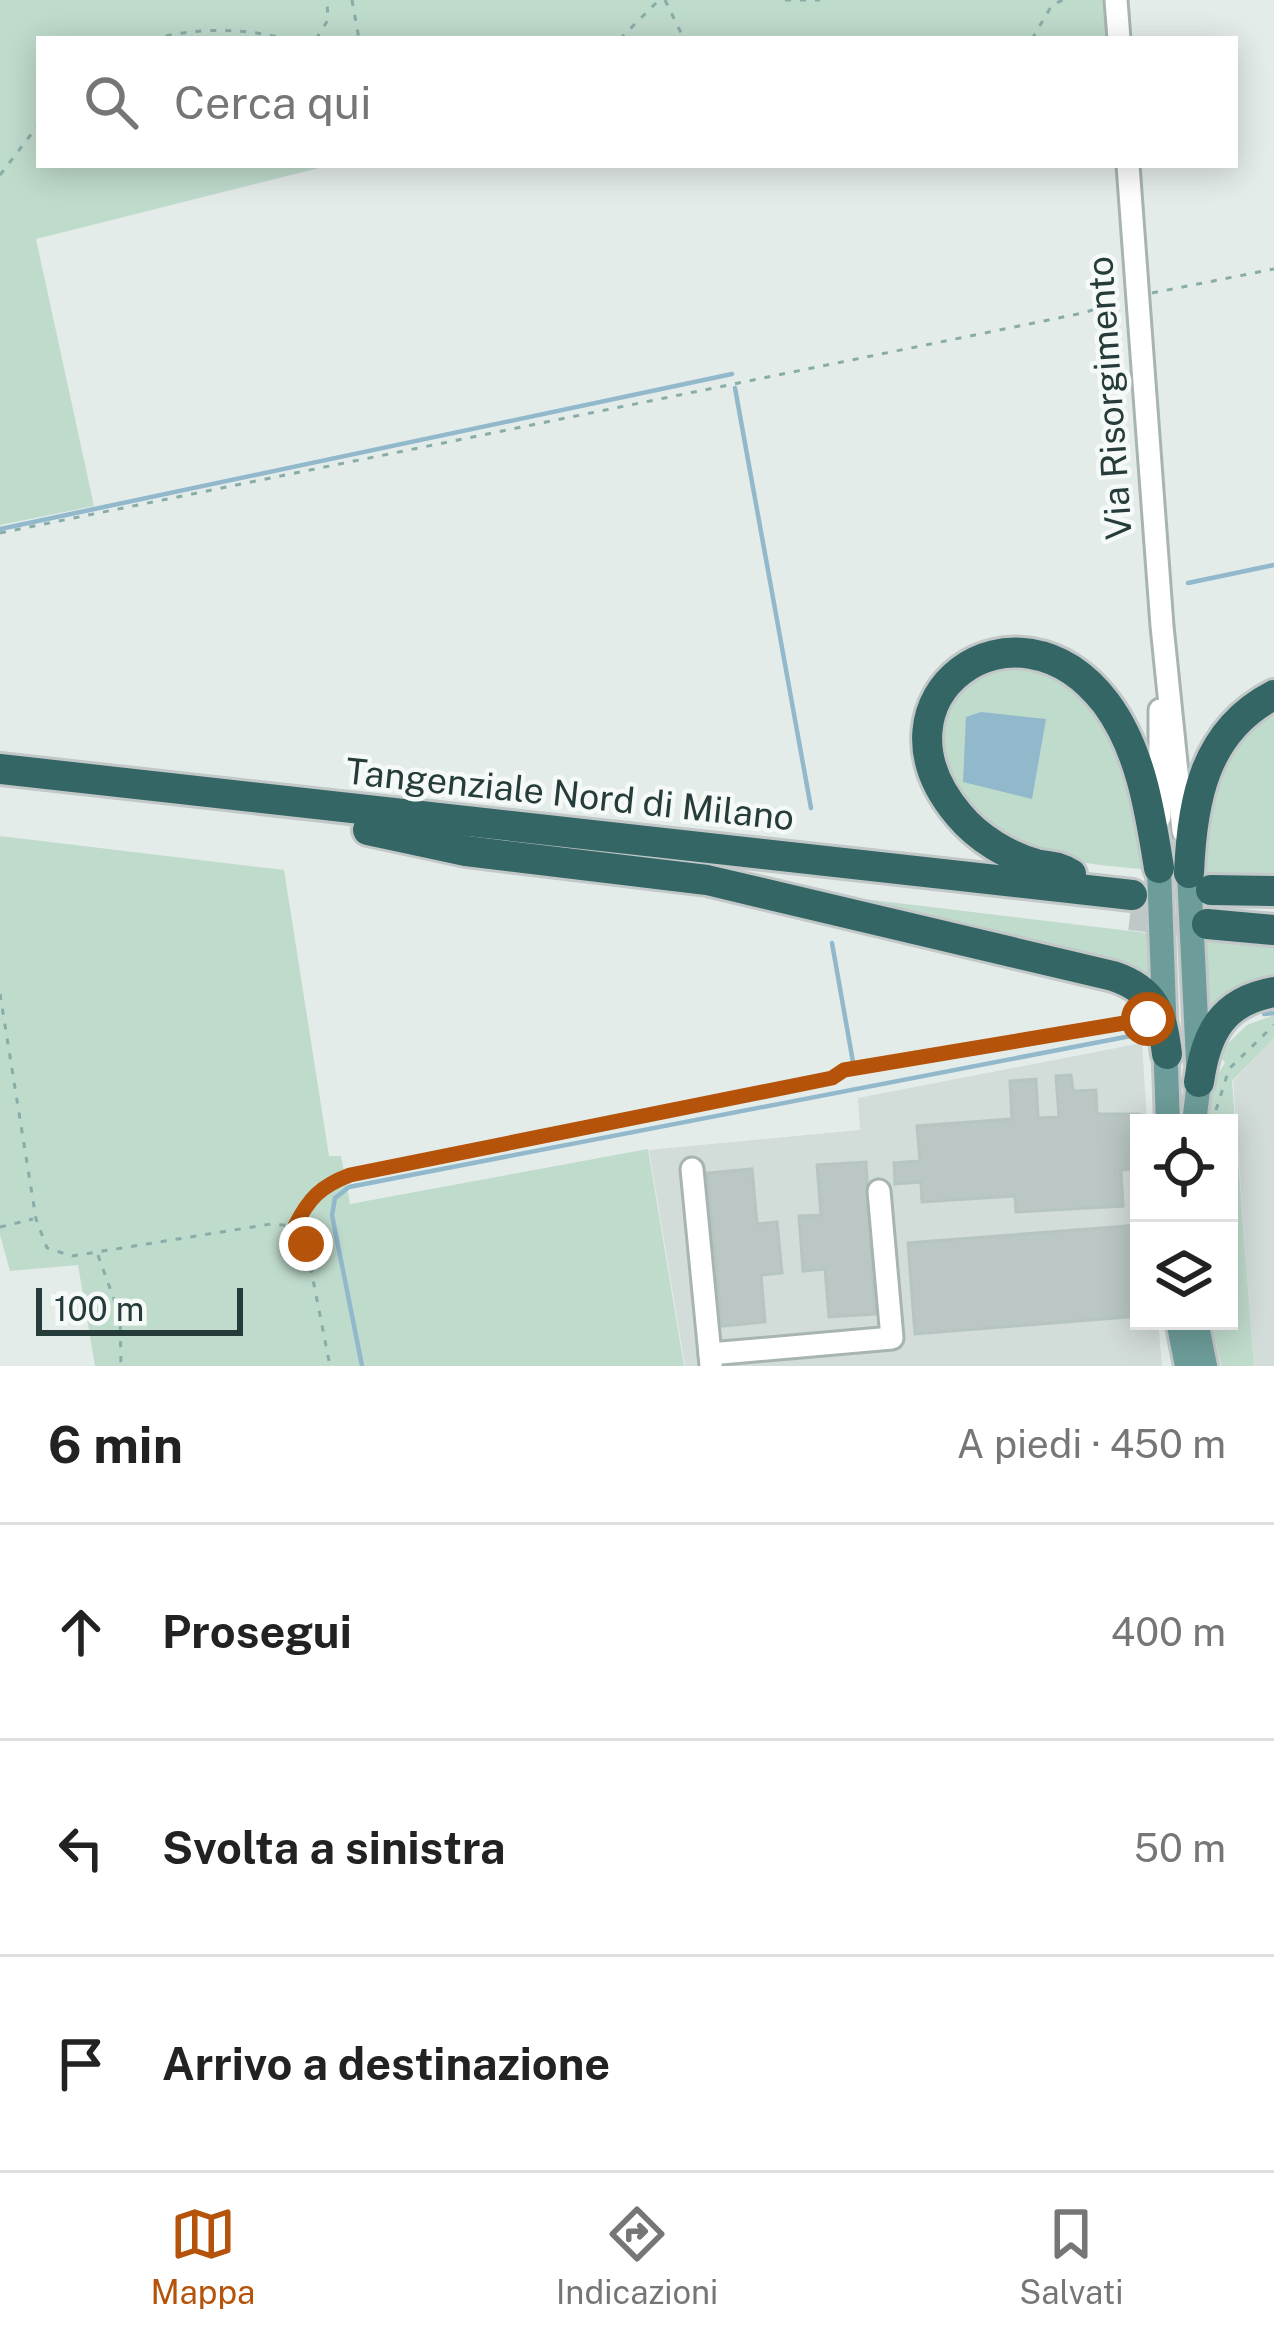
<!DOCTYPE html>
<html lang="it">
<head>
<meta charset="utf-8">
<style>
	:root { --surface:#fff; --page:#f2f2f2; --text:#222; --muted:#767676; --line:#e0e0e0; --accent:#b45309 }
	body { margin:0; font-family:"Public Sans",sans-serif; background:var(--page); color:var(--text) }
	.controls { position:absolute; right:36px; bottom:36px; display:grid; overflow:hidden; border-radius:0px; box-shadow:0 6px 30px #0003 }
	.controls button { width:108px; height:108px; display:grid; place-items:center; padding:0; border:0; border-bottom:3px solid var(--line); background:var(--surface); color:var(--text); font:60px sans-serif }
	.scale { position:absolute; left:36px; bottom:30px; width:207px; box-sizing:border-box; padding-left:12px; border:6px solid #253c3a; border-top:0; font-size:33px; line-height:42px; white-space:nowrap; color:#253c3a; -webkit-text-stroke:9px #f5f9f8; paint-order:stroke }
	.stop { position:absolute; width:36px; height:36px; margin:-27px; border:9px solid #b45309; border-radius:50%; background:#fff }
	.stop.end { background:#b45309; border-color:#fff; box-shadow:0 3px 12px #0008 }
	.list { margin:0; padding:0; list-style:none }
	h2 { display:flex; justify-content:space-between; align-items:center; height:156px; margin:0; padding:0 48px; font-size:51px }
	h2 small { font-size:39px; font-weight:400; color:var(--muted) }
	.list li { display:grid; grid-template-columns:78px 1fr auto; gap:36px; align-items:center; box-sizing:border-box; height:216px; padding:0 48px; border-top:3px solid var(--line) }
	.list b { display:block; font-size:45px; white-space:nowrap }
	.list em { font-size:39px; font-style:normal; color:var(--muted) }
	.icon { flex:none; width:66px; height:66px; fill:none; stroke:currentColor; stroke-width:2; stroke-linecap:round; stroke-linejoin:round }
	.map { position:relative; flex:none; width:1274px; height:1366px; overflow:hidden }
	.search { position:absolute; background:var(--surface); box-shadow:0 6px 30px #0003; left:36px; right:36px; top:36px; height:132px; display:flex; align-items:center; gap:30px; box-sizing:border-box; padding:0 42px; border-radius:0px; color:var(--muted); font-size:45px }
	.sheet { height:804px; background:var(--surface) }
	nav { display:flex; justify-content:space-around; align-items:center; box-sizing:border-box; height:168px; border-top:3px solid var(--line); background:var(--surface); font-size:33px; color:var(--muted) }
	nav a { display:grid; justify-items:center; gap:6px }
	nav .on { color:var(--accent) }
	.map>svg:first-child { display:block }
	.built { fill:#d2dcd9 }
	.green { fill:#bfdbcc }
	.water { fill:#92b8cc }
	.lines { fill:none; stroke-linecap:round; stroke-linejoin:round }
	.stream { stroke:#92b8cc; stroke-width:4.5 }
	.building { fill:#bac7c4; stroke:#b7c5c2; stroke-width:3 }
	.highway-tunnel { stroke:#bec9c7; stroke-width:30; stroke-dasharray:30 15; stroke-linecap:butt }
	.minor-casing { stroke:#a7b4b2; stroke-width:27 }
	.major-casing { stroke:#c2c8c8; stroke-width:30 }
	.highway-casing { stroke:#c2c8c8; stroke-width:36 }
	.path { stroke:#88ada8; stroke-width:3; stroke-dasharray:6 9; stroke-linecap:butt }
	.minor { stroke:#fff; stroke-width:21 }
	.major { stroke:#6d9d9a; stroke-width:24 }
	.highway { stroke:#346665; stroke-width:30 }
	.route { stroke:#b45309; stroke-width:15 }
	.labels { text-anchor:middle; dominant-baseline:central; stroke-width:9; stroke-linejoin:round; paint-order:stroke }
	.street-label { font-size:36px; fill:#253c3a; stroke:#f5f9f8 }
</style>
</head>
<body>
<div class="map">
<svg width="1274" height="1366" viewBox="0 0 1274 1366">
	<rect width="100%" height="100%" fill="#e4ecea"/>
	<g class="built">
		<polygon points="1274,1038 1274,1366 1254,1366 1233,1081"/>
		<polygon points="1142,1043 1147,1123 1139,1123 1139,1321 1158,1321 1162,1366 685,1366 649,1150 860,1130 858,1098"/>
	</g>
	<g class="green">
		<polygon points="0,0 1108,0 1110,39 39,39 39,165 331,165 36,239 94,506 0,525"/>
		<path d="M1052,665L1122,743L1151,870C1083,863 994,860 954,795C943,777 938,751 932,732L975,666Z"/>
		<polygon points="1274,701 1274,882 1200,875 1208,777"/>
		<polygon points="0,836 284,870 329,1156 341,1156 350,1204 648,1149 684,1366 95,1366 78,1265 10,1271 0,1235"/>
		<polygon points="798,891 1155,934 1159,987"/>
		<polygon points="1206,938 1274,946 1274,985 1206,1015"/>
		<polygon points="1274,1015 1274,1038 1232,1081 1254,1366 1221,1366 1211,1321 1229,1321 1229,1123 1205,1123 1211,1084 1225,1063 1218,1053 1247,1025"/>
	</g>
	<polygon class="water" points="981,712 1046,719 1032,799 963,782 966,717"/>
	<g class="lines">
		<g class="stream">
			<polyline points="735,388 811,808"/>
			<polyline points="0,529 732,374"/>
			<polyline points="1188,583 1274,565"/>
			<polyline points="832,943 853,1062"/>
			<polyline points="1264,1014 1274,1013"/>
			<polyline points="362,1366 332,1215 335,1198 349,1187 1146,1033"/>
		</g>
	</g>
	<g class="building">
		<polygon points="1071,1075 1073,1091 1096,1090 1097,1114 1139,1114 1139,1168 1121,1170 1123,1206 1016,1212 1015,1196 922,1202 921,1182 895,1184 894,1163 920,1161 917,1126 1012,1119 1010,1081 1036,1079 1038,1118 1059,1117 1056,1076"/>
		<polygon points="866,1162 875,1314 829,1317 825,1269 803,1271 799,1216 821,1215 817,1165"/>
		<polygon points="752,1169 757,1224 777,1222 782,1273 761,1275 765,1322 722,1326 707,1173"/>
		<polygon points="1139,1225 1139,1316 915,1334 908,1243"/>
	</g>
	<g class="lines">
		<polyline class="highway-tunnel" points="1130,915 1207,924"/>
		<defs>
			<g id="minor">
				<polyline points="1116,0 1119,39"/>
				<polyline points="1128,165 1162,626 1183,831"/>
				<polyline points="1160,710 1160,817"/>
				<polyline points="692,1169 711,1365"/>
				<polyline points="710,1354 892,1338 879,1191"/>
			</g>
			<g id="major">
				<polyline points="1159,868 1168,1123"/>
				<polyline points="1189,873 1199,1082 1194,1123"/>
				<polyline points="1178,1321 1187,1366"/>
				<polyline points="1196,1321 1205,1366"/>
			</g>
			<g id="highway">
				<polyline points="0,769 1132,895"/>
				<path d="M368,830L466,851L707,880L1113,976C1155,990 1162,1013 1167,1054"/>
				<path d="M1189,873C1192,801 1204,731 1274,695"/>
				<path d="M1071,874C1060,866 1049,867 1036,864C1008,856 978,838 959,815C860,698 1015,584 1106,703C1141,750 1150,812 1159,868"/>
				<polyline points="1211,890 1274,891"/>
				<polyline points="1207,924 1274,930"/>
				<path d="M1199,1082C1206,1032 1223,1001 1274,992"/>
			</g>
		</defs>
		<use href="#minor" class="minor-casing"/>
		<use href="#major" class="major-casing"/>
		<use href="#highway" class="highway-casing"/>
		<g class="path">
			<polyline points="352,0 359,39"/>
			<polyline points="665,0 684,39"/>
			<polyline points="785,0 820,0"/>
			<path d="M151,39C198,28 239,27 286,39"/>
			<polyline points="316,39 328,20 327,0"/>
			<polyline points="620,39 659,0"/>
			<polyline points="642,39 663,39"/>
			<polyline points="1032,39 1052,5 1063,0"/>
			<polyline points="0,175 39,124"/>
			<polyline points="1152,293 1274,269"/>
			<polyline points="0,533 1083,313 1119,301"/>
			<polyline points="0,994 36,1219 47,1248 72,1256 271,1224 295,1226 306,1244 330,1366"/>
			<polyline points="1216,1110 1229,1069 1274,1025"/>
			<polyline points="295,1226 313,1195 350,1175 832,1078 844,1070 1135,1017"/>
			<polyline points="0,1227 33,1219"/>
			<polyline points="98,1255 120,1316 121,1366"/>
		</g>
		<use href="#minor" class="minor"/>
		<use href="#major" class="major"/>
		<use href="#highway" class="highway"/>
	</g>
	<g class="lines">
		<path class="route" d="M306,1244L295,1226C309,1198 321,1186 350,1175L832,1078L844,1070L1148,1019"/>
	</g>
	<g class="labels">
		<g class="street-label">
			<text transform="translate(1109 398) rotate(-94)">Via Risorgimento</text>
			<text transform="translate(570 794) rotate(6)">Tangenziale Nord di Milano</text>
		</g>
	</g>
</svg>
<div class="controls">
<button><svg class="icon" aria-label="locate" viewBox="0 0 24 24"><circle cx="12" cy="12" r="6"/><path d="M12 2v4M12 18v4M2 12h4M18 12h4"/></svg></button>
<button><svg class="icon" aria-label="layers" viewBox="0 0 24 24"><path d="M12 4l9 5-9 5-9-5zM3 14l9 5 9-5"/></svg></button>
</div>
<div class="scale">100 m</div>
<div class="stop" style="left:1148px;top:1019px"></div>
<div class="stop end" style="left:306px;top:1244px"></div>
<div class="search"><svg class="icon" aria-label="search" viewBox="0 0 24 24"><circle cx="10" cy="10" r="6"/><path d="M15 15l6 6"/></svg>Cerca qui</div>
</div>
<section class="sheet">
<h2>6 min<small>A piedi · 450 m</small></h2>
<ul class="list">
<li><svg class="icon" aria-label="ahead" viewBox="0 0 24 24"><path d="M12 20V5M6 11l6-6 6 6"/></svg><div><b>Prosegui</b></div><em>400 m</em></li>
<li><svg class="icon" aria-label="left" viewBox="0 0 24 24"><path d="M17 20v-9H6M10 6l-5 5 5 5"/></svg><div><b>Svolta a sinistra</b></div><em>50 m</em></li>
<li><svg class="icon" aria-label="arrive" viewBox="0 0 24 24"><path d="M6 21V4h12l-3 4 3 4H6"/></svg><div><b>Arrivo a destinazione</b></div></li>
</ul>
</section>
<nav>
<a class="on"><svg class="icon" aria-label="map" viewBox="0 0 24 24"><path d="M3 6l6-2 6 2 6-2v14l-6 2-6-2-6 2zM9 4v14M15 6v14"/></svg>Mappa</a>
<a><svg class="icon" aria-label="directions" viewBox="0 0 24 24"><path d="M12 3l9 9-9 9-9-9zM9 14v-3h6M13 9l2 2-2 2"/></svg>Indicazioni</a>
<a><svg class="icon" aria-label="saved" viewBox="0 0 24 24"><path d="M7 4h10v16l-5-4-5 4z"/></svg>Salvati</a>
</nav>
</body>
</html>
